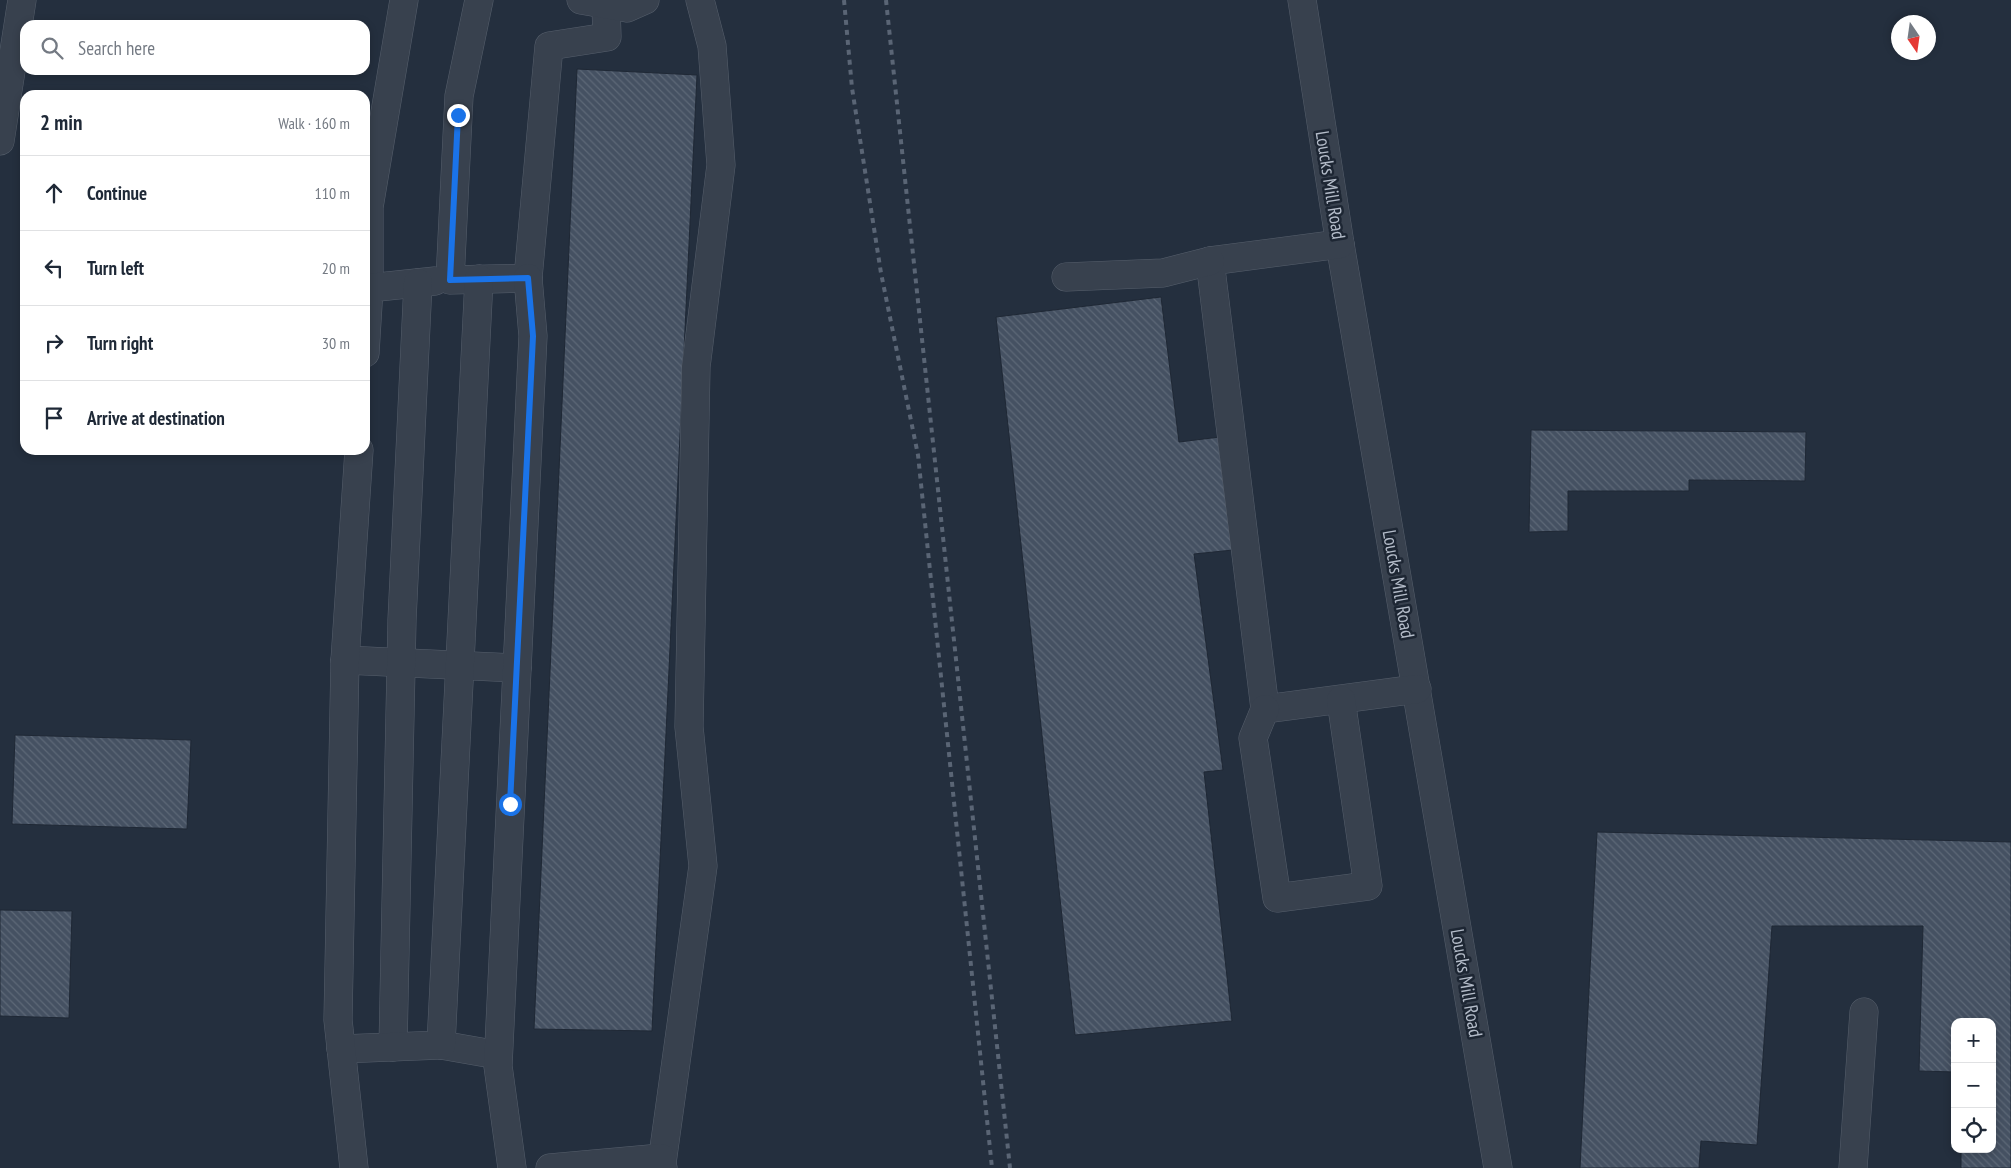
<!DOCTYPE html>
<html lang="en">
<head>
<meta charset="utf-8">
<style>
	:root { --surface:#fff; --page:#f6f6f7; --text:#1f2937; --muted:#747a83; --line:#e0e1e3 }
	body { margin:0; font-family:"PT Sans Narrow",sans-serif; background:var(--page); color:var(--text) }
	.controls { position:absolute; right:15px; bottom:15px; display:grid; overflow:hidden; border-radius:10px; box-shadow:0 2px 8px #0003 }
	.controls button { width:45px; height:45px; display:grid; place-items:center; padding:0; border:0; border-bottom:1px solid var(--line); background:var(--surface); color:var(--text); font:25px sans-serif }
	.compass { position:absolute; left:1891px; top:15px; width:45px; height:45px; border-radius:50%; background:var(--surface); box-shadow:0 2px 8px #0003; rotate:167deg }
	.stop { position:absolute; width:15px; height:15px; margin:-11px; border:4px solid #1a73e8; border-radius:50%; background:#fff }
	.stop.end { background:#1a73e8; border-color:#fff; box-shadow:0 1px 5px #0008 }
	.list { margin:0; padding:0; list-style:none }
	h2 { display:flex; justify-content:space-between; align-items:center; height:65px; margin:0; padding:0 20px; font-size:21px }
	h2 small { font-size:16px; font-weight:400; color:var(--muted) }
	.list li { display:grid; grid-template-columns:32px 1fr auto; gap:15px; align-items:center; box-sizing:border-box; height:75px; padding:0 20px; border-top:1px solid var(--line) }
	.list b { display:block; font-size:19px; white-space:nowrap }
	.list em { font-size:16px; font-style:normal; color:var(--muted) }
	.icon { flex:none; width:28px; height:28px; fill:none; stroke:currentColor; stroke-width:2; stroke-linecap:round; stroke-linejoin:round }
	.map { position:relative; flex:none; width:2011px; height:1168px; overflow:hidden }
	.search { position:absolute; background:var(--surface); box-shadow:0 2px 8px #0003; left:20px; top:20px; width:350px; height:55px; display:flex; align-items:center; gap:12px; box-sizing:border-box; padding:0 18px; border-radius:15px; color:var(--muted); font-size:19px }
	.panel { position:absolute; background:var(--surface); box-shadow:0 2px 8px #0003; left:20px; top:90px; width:350px; height:365px; border-radius:15px }
	.map>svg:first-child { display:block }
	.building { fill:url(#building-back-hatch); stroke:#1f2835 }
	.lines { fill:none; stroke-linecap:round; stroke-linejoin:round }
	.minor-casing { stroke:#565f6c; stroke-width:29 }
	.minor { stroke:#38414e; stroke-width:28 }
	.rail { stroke:#5a6575; stroke-width:4; stroke-dasharray:5 5; stroke-linecap:butt }
	.route { stroke:#1a73e8; stroke-width:6 }
	.labels { text-anchor:middle; dominant-baseline:central; stroke-width:5; stroke-linejoin:round; paint-order:stroke }
	.street-label { font-size:19px; fill:#b4bcc9; stroke:#1d2633 }
</style>
</head>
<body>
<div class="map">
<svg width="2011" height="1168" viewBox="0 0 2011 1168">
	<defs>
		<pattern id="building-back-hatch" width="6" height="6" patternUnits="userSpaceOnUse" patternTransform="scale(1.25)"><rect width="6" height="6" fill="#455162"/><path d="M-1 5l2 2M0 0l6 6M5-1l2 2" fill="none" stroke="#5d6877"/></pattern>
	</defs>
	<rect width="100%" height="100%" fill="#242f3e"/>
	<g class="building">
		<polygon points="577,69 697,75 652,1031 534,1029"/>
		<polygon points="1161,297 1179,442 1220,437 1233,550 1194,554 1223,770 1204,772 1232,1021 1075,1035 996,317"/>
		<polygon points="1531,430 1806,432 1805,481 1689,480 1689,491 1568,491 1568,531 1529,532"/>
		<polygon points="15,735 191,740 187,829 12,824"/>
		<polygon points="1597,832 2011,842 2011,1168 1961,1168 1961,1149 1992,1149 1992,1022 1955,1022 1955,1072 1919,1071 1923,926 1772,926 1757,1145 1701,1141 1699,1168 1580,1168"/>
		<polygon points="0,910 72,911 69,1018 0,1016"/>
	</g>
	<g class="lines">
		<defs>
			<g id="minor">
				<polyline points="479,0 459,96 450,280 528,278 549,46 607,37 606,5"/>
				<polyline points="581,0 627,8 645,0"/>
				<polyline points="1302,0 1340,244 1498,1168"/>
				<polyline points="0,141 22,0"/>
				<polyline points="1340,244 1210,261 1265,709 1417,689"/>
				<polyline points="1066,277 1163,273 1210,261"/>
				<polyline points="369,288 369,207 404,0"/>
				<polyline points="365,353 369,288 435,281"/>
				<polyline points="345,660 517,668"/>
				<polyline points="1265,709 1253,738 1277,898 1368,886 1341,700"/>
				<polyline points="441,1045 498,1055"/>
				<polyline points="393,1047 402,620 418,283"/>
				<polyline points="341,1049 441,1045 479,279"/>
				<polyline points="662,1163 703,866 689,727 696,367 721,165 712,46 700,0"/>
				<polyline points="354,1168 338,1020 345,660 359,450"/>
				<polyline points="512,1168 498,1066 533,336 528,278"/>
				<polyline points="550,1168 661,1158 663,1168"/>
				<polyline points="1853,1168 1864,1012"/>
			</g>
		</defs>
		<use href="#minor" class="minor-casing"/>
		<use href="#minor" class="minor"/>
		<g class="rail">
			<polyline points="844,0 852,88 881,273 918,455 992,1168"/>
			<polyline points="886,0 1010,1168"/>
		</g>
	</g>
	<g class="lines">
		<polyline class="route" points="458,115 450,280 528,278 533,336 510,804"/>
	</g>
	<g class="labels">
		<g class="street-label">
			<text transform="translate(1331 185) rotate(81)">Loucks Mill Road</text>
			<text transform="translate(1399 584) rotate(80)">Loucks Mill Road</text>
			<text transform="translate(1467 983) rotate(80)">Loucks Mill Road</text>
		</g>
	</g>
</svg>
<div class="controls">
<button>+</button>
<button>−</button>
<button><svg class="icon" aria-label="locate" viewBox="0 0 24 24"><circle cx="12" cy="12" r="6"/><path d="M12 2v4M12 18v4M2 12h4M18 12h4"/></svg></button>
</div>
<svg class="compass" viewBox="-18 -18 36 36"><path d="M0-13l5 13h-10z" fill="#e53935"/><path d="M0 13l5-13h-10z" fill="#747a83"/></svg>
<div class="stop" style="left:510px;top:804px"></div>
<div class="stop end" style="left:458px;top:115px"></div>
<div class="search"><svg class="icon" aria-label="search" viewBox="0 0 24 24"><circle cx="10" cy="10" r="6"/><path d="M15 15l6 6"/></svg>Search here</div>
<section class="panel">
<h2>2 min<small>Walk · 160 m</small></h2>
<ul class="list">
<li><svg class="icon" aria-label="ahead" viewBox="0 0 24 24"><path d="M12 20V5M6 11l6-6 6 6"/></svg><div><b>Continue</b></div><em>110 m</em></li>
<li><svg class="icon" aria-label="left" viewBox="0 0 24 24"><path d="M17 20v-9H6M10 6l-5 5 5 5"/></svg><div><b>Turn left</b></div><em>20 m</em></li>
<li><svg class="icon" aria-label="right" viewBox="0 0 24 24"><path d="M7 20v-9h11M14 6l5 5-5 5"/></svg><div><b>Turn right</b></div><em>30 m</em></li>
<li><svg class="icon" aria-label="arrive" viewBox="0 0 24 24"><path d="M6 21V4h12l-3 4 3 4H6"/></svg><div><b>Arrive at destination</b></div></li>
</ul>
</section>
</div>
</body>
</html>
